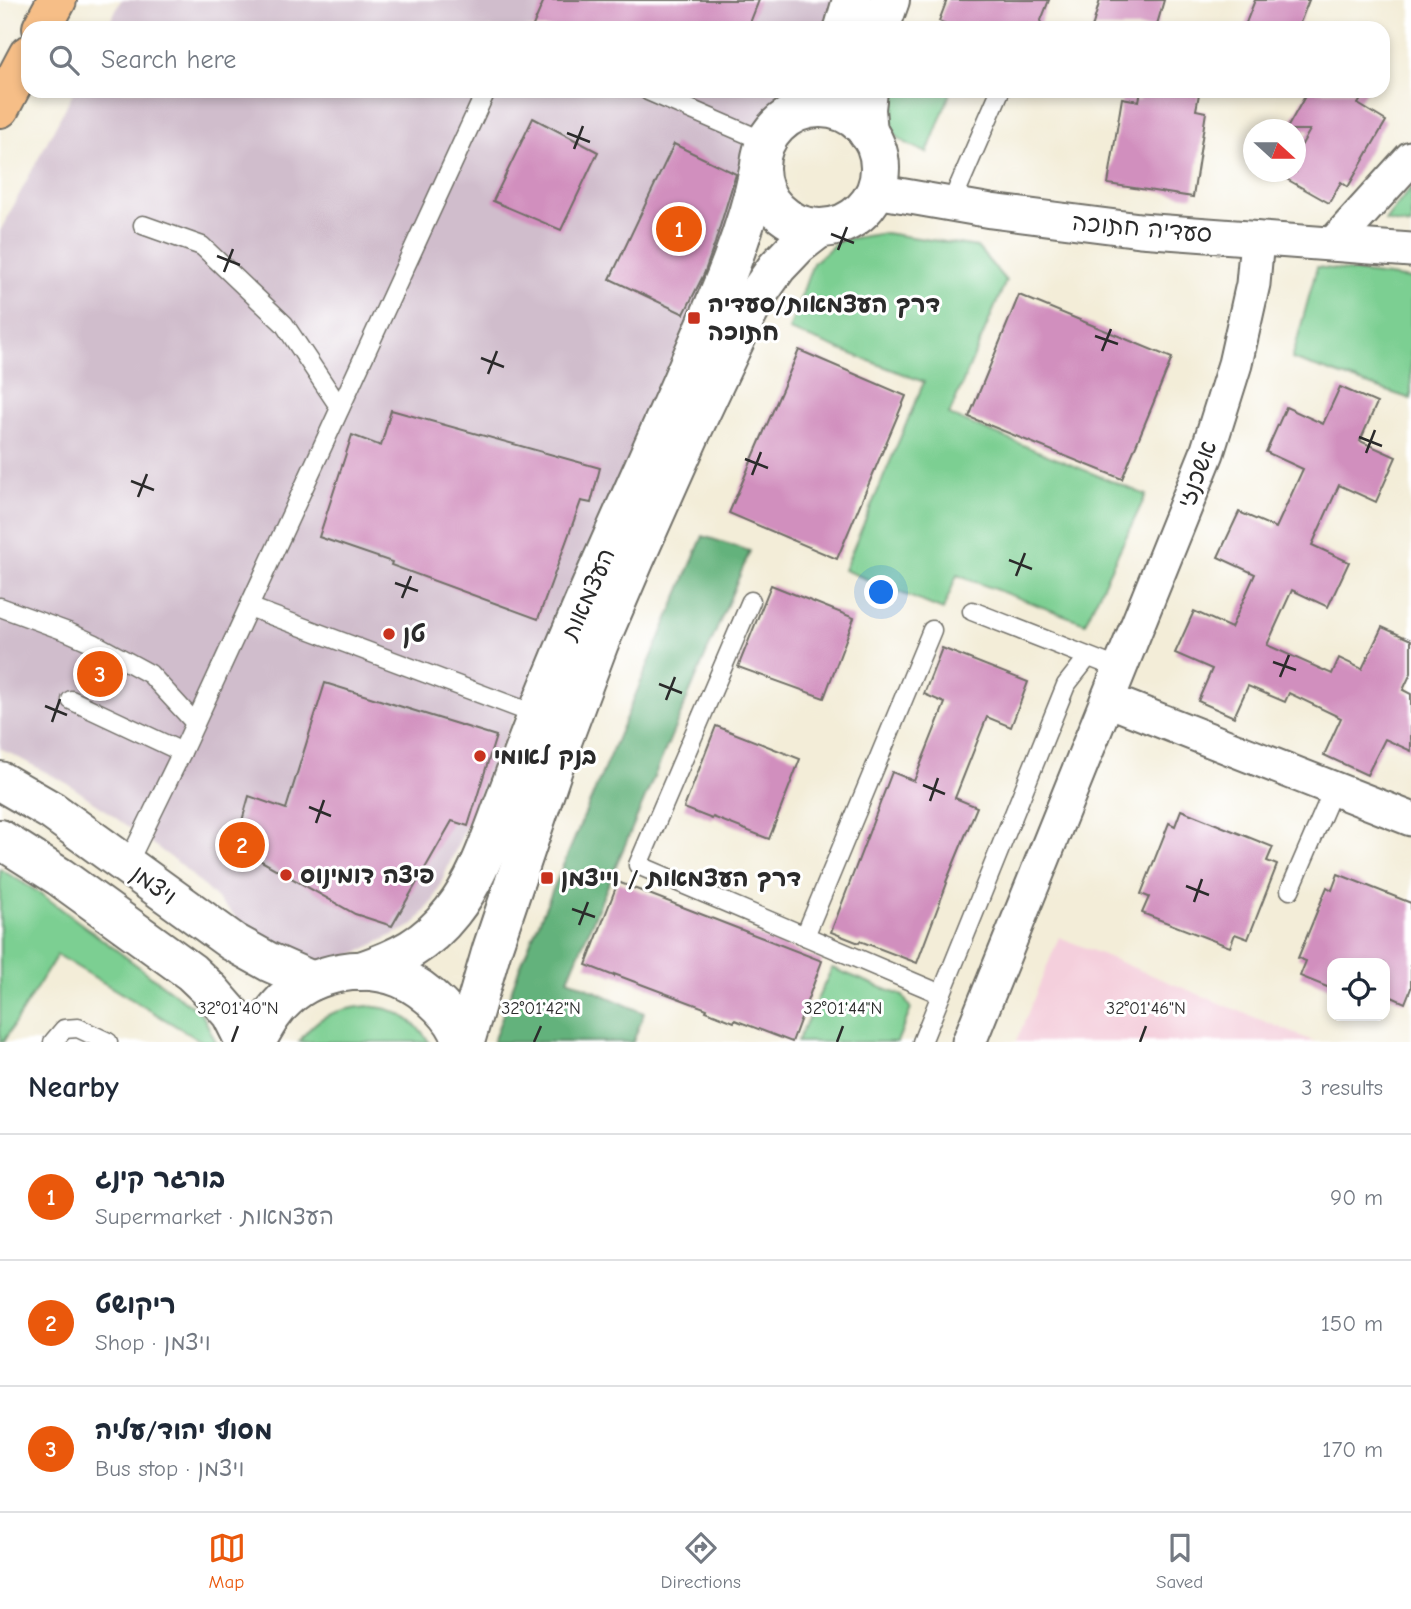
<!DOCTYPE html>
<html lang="en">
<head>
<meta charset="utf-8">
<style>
	:root { --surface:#fff; --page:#f6f6f7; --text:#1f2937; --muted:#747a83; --line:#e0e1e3; --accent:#ea580c }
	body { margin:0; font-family:"Comic Neue","Playpen Sans Hebrew",sans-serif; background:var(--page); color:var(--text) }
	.controls { position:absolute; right:21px; bottom:21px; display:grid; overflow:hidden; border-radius:14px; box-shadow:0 4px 10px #0003 }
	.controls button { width:63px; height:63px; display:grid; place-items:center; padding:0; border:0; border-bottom:2px solid var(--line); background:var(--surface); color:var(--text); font:35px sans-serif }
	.compass { position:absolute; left:1243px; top:119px; width:63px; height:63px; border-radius:50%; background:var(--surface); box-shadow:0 4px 10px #0003; rotate:111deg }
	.you { position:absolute; left:882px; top:593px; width:24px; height:24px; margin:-18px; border:5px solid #fff; border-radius:50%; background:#1a73e8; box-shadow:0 0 0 10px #1a73e833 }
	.badge { display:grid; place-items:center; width:46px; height:46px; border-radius:50%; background:var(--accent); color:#fff; font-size:23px; font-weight:700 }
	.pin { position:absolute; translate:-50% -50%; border:4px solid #fff; box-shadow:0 2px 7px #0006 }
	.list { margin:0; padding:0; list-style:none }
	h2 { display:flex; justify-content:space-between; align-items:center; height:91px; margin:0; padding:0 28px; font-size:30px }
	h2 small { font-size:23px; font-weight:400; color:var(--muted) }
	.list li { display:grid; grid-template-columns:46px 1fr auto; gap:21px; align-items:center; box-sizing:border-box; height:126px; padding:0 28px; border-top:2px solid var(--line) }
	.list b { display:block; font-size:26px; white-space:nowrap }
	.list p { margin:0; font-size:23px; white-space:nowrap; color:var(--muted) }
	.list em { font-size:23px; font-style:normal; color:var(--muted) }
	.icon { flex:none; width:38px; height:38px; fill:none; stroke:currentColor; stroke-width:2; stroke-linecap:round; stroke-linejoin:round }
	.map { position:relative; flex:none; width:1411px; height:1042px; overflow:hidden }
	.search { position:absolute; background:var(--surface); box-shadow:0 4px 10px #0003; left:21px; right:21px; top:21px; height:77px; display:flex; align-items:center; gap:18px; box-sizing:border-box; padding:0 24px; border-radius:21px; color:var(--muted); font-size:26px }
	.sheet { height:469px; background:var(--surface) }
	nav { display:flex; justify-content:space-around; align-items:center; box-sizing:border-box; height:98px; border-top:2px solid var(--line); background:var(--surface); font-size:19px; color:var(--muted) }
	nav a { display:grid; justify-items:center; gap:4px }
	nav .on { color:var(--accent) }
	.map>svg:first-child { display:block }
	.built { fill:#f4cfdc }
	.industrial { fill:#d0bdcc }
	.green { fill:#7bcf92; stroke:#537d5e; stroke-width:2 }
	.forest { fill:#64b27c; stroke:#486e54; stroke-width:2 }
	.building { fill:#d18fbe }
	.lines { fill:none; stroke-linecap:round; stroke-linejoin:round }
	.service-casing { stroke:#716f68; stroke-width:21 }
	.minor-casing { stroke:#716f68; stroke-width:37 }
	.tertiary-casing { stroke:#716f68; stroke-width:42 }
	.primary-casing { stroke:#716f68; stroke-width:42 }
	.service { stroke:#fff; stroke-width:18 }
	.minor { stroke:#fff; stroke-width:33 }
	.tertiary { stroke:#fff; stroke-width:38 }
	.primary { stroke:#f6be87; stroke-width:38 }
	.ticks { fill:none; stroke:#2b2b2b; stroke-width:2.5 }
	.poi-dot { fill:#c8321e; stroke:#fff; stroke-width:2.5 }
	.labels { text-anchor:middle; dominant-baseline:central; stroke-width:6; stroke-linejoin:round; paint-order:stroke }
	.street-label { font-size:24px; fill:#2b2b2b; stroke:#fff }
	.poi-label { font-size:24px; font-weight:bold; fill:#2b2b2b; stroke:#fff; text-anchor:start }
	.ticks-label { font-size:18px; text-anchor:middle; fill:#2b2b2b; stroke:#fff; stroke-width:6; stroke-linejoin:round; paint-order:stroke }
</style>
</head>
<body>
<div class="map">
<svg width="1411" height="1042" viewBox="0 0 1411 1042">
	<rect width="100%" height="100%" fill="#fff"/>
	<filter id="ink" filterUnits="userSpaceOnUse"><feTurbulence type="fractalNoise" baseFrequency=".0143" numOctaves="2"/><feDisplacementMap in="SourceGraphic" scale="14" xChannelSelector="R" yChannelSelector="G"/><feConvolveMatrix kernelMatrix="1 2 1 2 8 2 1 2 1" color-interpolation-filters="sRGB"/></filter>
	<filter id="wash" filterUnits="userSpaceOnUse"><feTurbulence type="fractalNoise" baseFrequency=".00686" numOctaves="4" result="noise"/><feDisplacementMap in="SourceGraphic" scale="28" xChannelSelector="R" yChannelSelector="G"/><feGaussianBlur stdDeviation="1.57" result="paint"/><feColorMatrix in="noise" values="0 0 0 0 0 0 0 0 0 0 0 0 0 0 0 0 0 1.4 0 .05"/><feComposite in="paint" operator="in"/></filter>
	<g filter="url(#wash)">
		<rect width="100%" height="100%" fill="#f3edd8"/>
		<polygon class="built" points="1059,937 1315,1042 1016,1042"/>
		<g class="industrial">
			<polygon points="121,0 837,0 826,28 107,28"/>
			<polygon points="74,91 791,91 764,115 753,172 740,207 433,901 414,925 339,961 300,967 266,946 180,864 70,785 0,748 0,231"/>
		</g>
		<g class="green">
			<path d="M890,91H951L927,153C919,149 908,145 901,140C886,128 883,108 890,91Z"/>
			<polygon points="1411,187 1411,226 1385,221"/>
			<polygon points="885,233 977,247 1006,281 949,415 1146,495 1085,623 957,575 943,610 844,570 924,382 789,330 813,263 840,240"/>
			<polygon points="1317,267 1411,279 1411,399 1292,359"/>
			<polygon points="0,869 40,893 202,1014 216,1042 203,1042 57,955 3,1042 0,1042"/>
			<polygon points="832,968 903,996 911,1009 897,1042 797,1042"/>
			<path d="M368,1006C375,1007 383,1008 390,1010C405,1015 421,1028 429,1042H299C317,1015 336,1009 368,1006Z"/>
		</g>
		<polygon class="forest" points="703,536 750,551 568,979 644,1013 633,1042 493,1042 519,969"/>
		<g id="blocks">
			<g class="building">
				<polygon points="544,0 759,0 748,28 532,28"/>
				<polygon points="947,0 1049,0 1038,28 955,28 939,21"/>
				<polygon points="1100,0 1164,0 1156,28 1092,28"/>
				<polygon points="1255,0 1309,0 1298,28 1244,28"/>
				<polygon points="1141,91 1179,91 1199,94 1196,110 1206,112 1193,197 1108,184 1122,98 1139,101"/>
				<polygon points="1308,91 1366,91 1358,104 1386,121 1348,187 1341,182 1329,203 1283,177 1286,172 1296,172 1296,155 1310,130 1286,130"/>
				<polygon points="533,118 598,152 561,230 493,201"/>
				<polygon points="674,144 736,174 715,243 704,274 684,314 610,279"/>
				<polygon points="1019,295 1172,358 1122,479 969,417"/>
				<polygon points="799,350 906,396 837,559 729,513"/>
				<polygon points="1340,387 1377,403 1360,441 1396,457 1376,502 1339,485 1312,545 1349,562 1328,607 1292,590 1267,645 1332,674 1339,658 1362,669 1382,627 1411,640 1411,673 1403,690 1411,694 1411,751 1385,739 1367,775 1324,755 1341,718 1289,693 1285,702 1248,686 1234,717 1198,701 1212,669 1175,653 1194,611 1231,628 1255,574 1218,557 1239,512 1276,528 1303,469 1266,452 1286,407 1323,424"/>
				<polygon points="391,410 600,468 591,503 581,501 538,619 391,565 392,562 319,537 352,435 381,446"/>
				<polygon points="771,585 854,618 824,698 738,667"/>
				<polygon points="942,648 1028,682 1011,727 987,717 955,798 977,807 946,882 947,883 917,963 860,941 859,943 831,932 892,772 914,781 945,703 924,694"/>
				<polygon points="325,683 496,736 468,826 452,821 392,926 355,914 235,846 249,796 286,809"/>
				<polygon points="716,726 800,759 769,839 713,817 712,819 684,808"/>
				<polygon points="1181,810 1273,847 1267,861 1277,865 1248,939 1235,934 1230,947 1142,913 1149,897 1141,894 1169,823 1175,826"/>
				<polygon points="1338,874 1411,903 1411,988 1405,1003 1385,994 1385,963 1332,963 1332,989 1300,976 1306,961 1298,958 1327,887 1332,890"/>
				<polygon points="618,882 822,961 792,1042 735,1020 734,1022 706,1011 707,1009 614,974 614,976 586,965"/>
			</g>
		</g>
	</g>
	<g filter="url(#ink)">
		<use href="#blocks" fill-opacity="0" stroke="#716f68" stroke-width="2"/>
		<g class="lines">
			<defs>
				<g id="service">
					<polyline points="648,91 766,142"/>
					<polyline points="951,204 1000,91"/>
					<polyline points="143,225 202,246 284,324 340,408"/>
					<polyline points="751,601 638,865 941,994"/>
					<polyline points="0,607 68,632 93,643 150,674 195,723"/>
					<polyline points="249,607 537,715"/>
					<polyline points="972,611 1120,669"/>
					<polyline points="71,700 182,752"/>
					<polyline points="127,865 182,752 486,91"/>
					<polyline points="1290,890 1334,788"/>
					<polyline points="805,936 932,630"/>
					<polyline points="53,1042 64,1029 78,1028 108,1042"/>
					<polyline points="922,1042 1066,685 1088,657"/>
				</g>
				<g id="minor">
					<polyline points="876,191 991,211 1140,230 1411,250"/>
					<polyline points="1333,244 1411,158"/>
					<polyline points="1108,700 1411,819"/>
					<polyline points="969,1042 1207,453 1235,364 1253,284 1257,239"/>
				</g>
				<g id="tertiary">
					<polyline points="844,28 852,0"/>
					<polyline points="880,28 890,0"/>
					<circle cx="820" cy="168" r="60"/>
					<polyline points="868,133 866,109 868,91"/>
					<polyline points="0,781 52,811 233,942 269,962 312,981"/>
					<polyline points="0,839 60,877 191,972 211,991 231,1014 245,1042"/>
					<path d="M361,971C399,958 426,945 452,912C477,881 490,840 504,803C521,758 537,713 556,669C596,571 641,475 683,378C712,310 744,243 759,170"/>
					<path d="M256,1042C265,1026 273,1010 287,998C316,971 364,964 400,978C415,984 428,994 440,1006C449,1015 459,1029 463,1042"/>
					<polyline points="465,1042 492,949 563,739 599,643 635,559 691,433 744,321 760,291 777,267 798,245 820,228"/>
				</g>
				<g id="primary">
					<polyline points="42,28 57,0"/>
					<polyline points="0,108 28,55"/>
				</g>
			</defs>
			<use href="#service" class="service-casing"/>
			<use href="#minor" class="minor-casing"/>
			<use href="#tertiary" class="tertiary-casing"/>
			<use href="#primary" class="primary-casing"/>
			<use href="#service" class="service"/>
			<use href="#minor" class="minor"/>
			<use href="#tertiary" class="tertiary"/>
			<use href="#primary" class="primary"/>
		</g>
	</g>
	<path class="ticks" d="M567,133L590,142M574,149L583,126M831,234L854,243M838,250L847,227M217,256L240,265M224,272L233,249M1095,336L1118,344M1102,351L1111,329M481,358L504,367M488,374L497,351M1359,437L1382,446M1366,453L1375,430M745,459L768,468M752,475L761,452M131,481L154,490M138,497L147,474M1009,560L1032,569M1016,576L1025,553M395,583L418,591M402,598L411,576M1273,662L1296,670M1280,677L1289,655M659,684L682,693M666,700L675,677M45,706L67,715M52,722L60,699M923,785L945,794M930,801L938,778M309,807L331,816M316,823L324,800M1186,886L1209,895M1194,902L1202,879M572,909L595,917M579,925L588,902M232,1042L238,1026M534,1042L541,1026M837,1042L843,1026M1140,1042L1146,1026"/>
	<g class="poi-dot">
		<rect x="687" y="311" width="14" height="14" rx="3.5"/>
		<circle cx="389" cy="634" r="7"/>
		<circle cx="480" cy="756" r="7"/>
		<circle cx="286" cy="875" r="7"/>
		<rect x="540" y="871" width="14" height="14" rx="3.5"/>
	</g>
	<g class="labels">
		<g class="street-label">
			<text transform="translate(1142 228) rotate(5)">סעדיה חתוכה</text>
			<text transform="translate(1197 474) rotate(-69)">אשכנזי</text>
			<text transform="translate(588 594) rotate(-66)">העצמאות</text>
			<text transform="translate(154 885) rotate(36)">ויצמן</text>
		</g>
		<g class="poi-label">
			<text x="708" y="304">דרך העצמאות/סעדיה<tspan x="708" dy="28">חתוכה</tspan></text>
			<text x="403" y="634">טן</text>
			<text x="494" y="756">בנק לאומי</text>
			<text x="300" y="875">פיצה דומינוס</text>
			<text x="561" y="878">דרך העצמאות / וייצמן</text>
		</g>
	</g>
	<g class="ticks-label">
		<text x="238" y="1014">32°01'40"N</text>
		<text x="541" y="1014">32°01'42"N</text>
		<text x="843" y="1014">32°01'44"N</text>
		<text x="1146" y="1014">32°01'46"N</text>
	</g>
</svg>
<div class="controls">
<button><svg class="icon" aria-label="locate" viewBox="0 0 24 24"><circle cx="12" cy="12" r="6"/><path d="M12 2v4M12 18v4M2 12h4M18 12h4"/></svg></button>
</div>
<svg class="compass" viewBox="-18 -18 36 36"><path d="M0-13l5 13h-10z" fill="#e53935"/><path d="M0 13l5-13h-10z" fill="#747a83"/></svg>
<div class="you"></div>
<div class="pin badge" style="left:679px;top:229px">1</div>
<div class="pin badge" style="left:242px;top:845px">2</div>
<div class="pin badge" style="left:100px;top:674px">3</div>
<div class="search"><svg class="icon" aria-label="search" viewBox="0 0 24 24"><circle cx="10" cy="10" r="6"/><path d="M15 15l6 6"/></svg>Search here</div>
</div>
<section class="sheet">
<h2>Nearby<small>3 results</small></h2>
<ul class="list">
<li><span class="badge">1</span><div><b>בורגר קינג</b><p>Supermarket · העצמאות</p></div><em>90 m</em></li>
<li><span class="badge">2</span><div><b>ריקושט</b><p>Shop · ויצמן</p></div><em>150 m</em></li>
<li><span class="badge">3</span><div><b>מסוף יהוד/עליה</b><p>Bus stop · ויצמן</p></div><em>170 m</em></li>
</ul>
</section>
<nav>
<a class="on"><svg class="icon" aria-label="map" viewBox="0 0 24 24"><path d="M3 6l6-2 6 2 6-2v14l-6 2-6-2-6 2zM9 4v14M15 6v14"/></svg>Map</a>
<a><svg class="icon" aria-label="directions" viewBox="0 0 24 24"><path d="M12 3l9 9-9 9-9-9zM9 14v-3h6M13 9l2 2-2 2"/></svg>Directions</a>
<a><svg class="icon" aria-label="saved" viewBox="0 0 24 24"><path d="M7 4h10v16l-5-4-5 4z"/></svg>Saved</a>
</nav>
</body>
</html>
